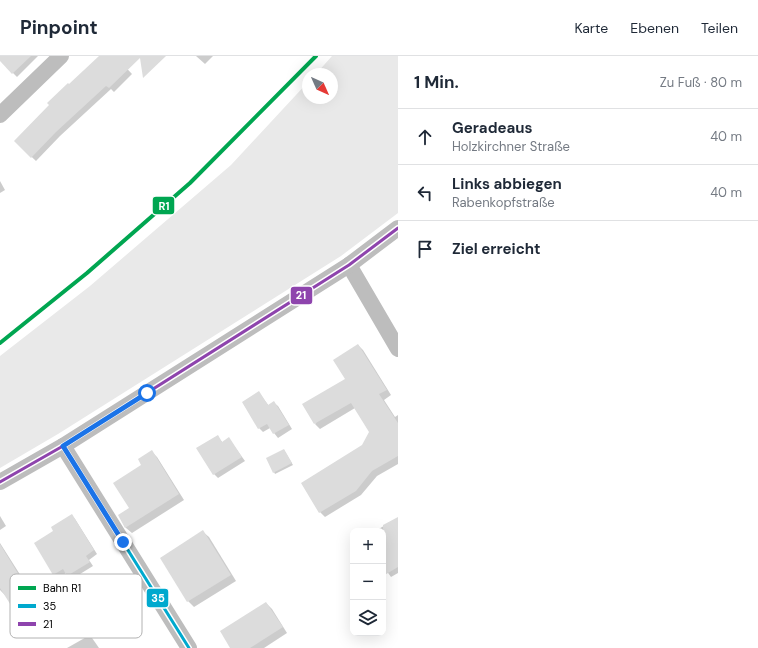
<!DOCTYPE html>
<html lang="de">
<head>
<meta charset="utf-8">
<style>
	:root { --surface:#fff; --page:#f2f2f3; --text:#1f2937; --muted:#747a83; --line:#e0e1e3 }
	body { margin:0; font-family:"DM Sans",sans-serif; background:var(--page); color:var(--text) }
	.controls { position:absolute; right:12px; bottom:12px; display:grid; overflow:hidden; border-radius:8px; box-shadow:0 4px 16px #0002 }
	.controls button { width:36px; height:36px; display:grid; place-items:center; padding:0; border:0; border-bottom:1px solid var(--line); background:var(--surface); color:var(--text); font:20px sans-serif }
	.compass { position:absolute; left:302px; top:12px; width:36px; height:36px; border-radius:50%; background:var(--surface); box-shadow:0 4px 16px #0002; rotate:135deg }
	.stop { position:absolute; width:12px; height:12px; margin:-9px; border:3px solid #1a73e8; border-radius:50%; background:#fff }
	.stop.end { background:#1a73e8; border-color:#fff; box-shadow:0 1px 4px #0008 }
	.list { margin:0; padding:0; list-style:none }
	h2 { display:flex; justify-content:space-between; align-items:center; height:52px; margin:0; padding:0 16px; font-size:17px }
	h2 small { font-size:13px; font-weight:400; color:var(--muted) }
	.list li { display:grid; grid-template-columns:26px 1fr auto; gap:12px; align-items:center; box-sizing:border-box; height:56px; padding:0 16px; border-top:1px solid var(--line) }
	.list b { display:block; font-size:15px; white-space:nowrap }
	.list p { margin:0; font-size:13px; white-space:nowrap; color:var(--muted) }
	.list em { font-size:13px; font-style:normal; color:var(--muted) }
	.icon { flex:none; width:22px; height:22px; fill:none; stroke:currentColor; stroke-width:2; stroke-linecap:round; stroke-linejoin:round }
	.map { position:relative; flex:none; width:398px; height:592px; overflow:hidden }
	header { display:flex; align-items:center; gap:24px; box-sizing:border-box; height:56px; padding:0 20px; background:var(--surface); border-bottom:1px solid var(--line) }
	header strong { font-size:19px }
	nav { display:flex; gap:22px; margin-inline-start:auto; font-size:14px }
	main { display:flex }
	aside { flex:1; background:var(--surface) }
	.map>svg:first-child { display:block }
	.green { fill:#e9e9e9 }
	.shadow { fill:#0003 }
	.building { fill:#dcdcdc }
	.lines { fill:none; stroke-linecap:round; stroke-linejoin:round }
	.street { stroke:#bdbdbd; stroke-width:16 }
	.bus-1-casing { stroke:#fff; stroke-width:6 }
	.bus-2-casing { stroke:#fff; stroke-width:6 }
	.bus-1 { stroke:#00a9ce; stroke-width:3 }
	.bus-2 { stroke:#8e44ad; stroke-width:3 }
	.rail-1-casing { stroke:#fff; stroke-width:7 }
	.rail-1 { stroke:#00a651; stroke-width:4 }
	.route { stroke:#1a73e8; stroke-width:5 }
	.key { fill:#fff; stroke:#b2b2b2; stroke-width:1 }
	.key-label { font-size:11px; fill:#000 }
	.line-badge { stroke:#fff; stroke-width:1.5 }
	.badge-label { font-size:11px; text-anchor:middle; font-weight:bold; fill:#fff }
</style>
</head>
<body>
<header>
<strong>Pinpoint</strong>
<nav><a>Karte</a><a>Ebenen</a><a>Teilen</a></nav>
</header>
<main>
<div class="map">
<svg width="398" height="592" viewBox="0 0 398 592">
	<rect width="100%" height="100%" fill="#fff"/>
	<polygon class="green" points="332,0 398,0 398,157 341,200 58,378 0,412 0,300 90,230 231,109 308,26 308,42 332,42 332,18 316,18"/>
	<g class="shadow">
		<polygon points="0,0 38,0 17,21 0,4"/>
		<polygon points="100,0 115,0 132,18 114,36 111,33 60,80 36,105 15,85 50,49"/>
		<polygon points="196,0 213,0 205,8"/>
		<polygon points="0,125 5,134 0,137"/>
		<polygon points="358,289 363,294 391,339 384,344 395,361 398,359 398,408 377,420 361,439 325,461 320,456 363,390 370,376 355,352 320,373 315,368 346,323"/>
		<polygon points="259,337 269,350 274,347 278,350 292,373 278,382 270,372 263,376 259,372 243,347"/>
		<polygon points="217,380 223,387 229,383 245,405 218,422 214,418"/>
		<polygon points="284,394 293,409 275,418 274,416"/>
		<polygon points="152,396 157,401 184,444 132,477 126,472 119,460 131,452 142,409"/>
		<polygon points="0,460 6,470 0,474"/>
		<polygon points="72,460 75,463 97,498 89,504 93,510 72,523 66,517 58,522 54,518 55,475"/>
		<polygon points="398,462 398,517 391,521 383,510 383,475 375,475"/>
		<polygon points="203,476 209,481 236,525 194,551 188,545 161,502"/>
		<polygon points="0,487 26,528 22,530 39,556 24,566 20,562 6,540 0,534"/>
		<polygon points="266,547 272,553 287,577 264,592 231,592"/>
		<polygon points="90,579 99,592 67,592"/>
	</g>
	<g class="building">
		<polygon points="0,0 31,0 12,18 0,5"/>
		<polygon points="99,0 166,0 143,22 140,2 109,32 106,30 56,76 31,102 14,85 49,49 47,47 68,27 69,28"/>
		<polygon points="358,288 387,334 379,338 398,367 398,400 372,415 356,435 319,457 301,427 362,389 369,376 351,347 314,368 302,348 345,323 333,304"/>
		<polygon points="259,335 268,349 274,345 289,369 273,378 267,368 258,373 242,346"/>
		<polygon points="218,379 222,386 229,381 242,401 213,419 196,392"/>
		<polygon points="284,393 292,407 273,417 266,402"/>
		<polygon points="152,394 179,438 125,472 118,459 129,452 113,427 141,409 138,403"/>
		<polygon points="72,458 94,494 86,500 90,506 67,520 63,513 53,519 34,487 53,475 51,471"/>
		<polygon points="398,461 398,511 383,520 383,469"/>
		<polygon points="203,474 231,519 187,546 160,502"/>
		<polygon points="0,488 22,524 19,526 36,552 19,562 0,532"/>
		<polygon points="266,546 283,571 250,592 230,592 220,575"/>
	</g>
	<g class="lines">
		<g class="street">
			<polyline points="0,59 61,0"/>
			<polyline points="349,209 398,293"/>
			<polyline points="63,390 189,592"/>
			<polyline points="0,426 63,390 349,209 398,172"/>
		</g>
		<defs>
			<polyline id="bus-1" points="63,390 189,592"/>
			<polyline id="bus-2" points="0,426 63,390 349,209 398,172"/>
		</defs>
		<use href="#bus-1" class="bus-1-casing"/>
		<use href="#bus-2" class="bus-2-casing"/>
		<use href="#bus-1" class="bus-1"/>
		<use href="#bus-2" class="bus-2"/>
		<defs>
			<polyline id="rail-1" points="0,287 87,217 190,127 316,0"/>
		</defs>
		<use href="#rail-1" class="rail-1-casing"/>
		<use href="#rail-1" class="rail-1"/>
	</g>
	<g class="lines">
		<polyline class="route" points="123,486 63,390 147,337"/>
	</g>
	<rect x="10" y="518" width="132" height="64" rx="6" class="key"/>
	<rect x="18" y="530" width="18" height="4" fill="#00a651"/>
	<rect x="18" y="548" width="18" height="4" fill="#00a9ce"/>
	<rect x="18" y="566" width="18" height="4" fill="#8e44ad"/>
	<g class="key-label">
		<text x="43" y="536">Bahn R1</text>
		<text x="43" y="554">35</text>
		<text x="43" y="572">21</text>
	</g>
	<g class="line-badge">
		<rect x="152" y="140" width="23" height="19" rx="4" fill="#00a651"/>
		<rect x="290" y="230" width="23" height="19" rx="4" fill="#8e44ad"/>
		<rect x="146" y="532" width="23" height="20" rx="4" fill="#00a9ce"/>
	</g>
	<g class="badge-label">
		<text x="164" y="154">R1</text>
		<text x="301" y="243">21</text>
		<text x="158" y="546">35</text>
	</g>
</svg>
<div class="controls">
<button>+</button>
<button>−</button>
<button><svg class="icon" aria-label="layers" viewBox="0 0 24 24"><path d="M12 4l9 5-9 5-9-5zM3 14l9 5 9-5"/></svg></button>
</div>
<svg class="compass" viewBox="-18 -18 36 36"><path d="M0-13l5 13h-10z" fill="#e53935"/><path d="M0 13l5-13h-10z" fill="#747a83"/></svg>
<div class="stop" style="left:147px;top:337px"></div>
<div class="stop end" style="left:123px;top:486px"></div>
</div>
<aside>
<h2>1 Min.<small>Zu Fuß · 80 m</small></h2>
<ul class="list">
<li><svg class="icon" aria-label="ahead" viewBox="0 0 24 24"><path d="M12 20V5M6 11l6-6 6 6"/></svg><div><b>Geradeaus</b><p>Holzkirchner Straße</p></div><em>40 m</em></li>
<li><svg class="icon" aria-label="left" viewBox="0 0 24 24"><path d="M17 20v-9H6M10 6l-5 5 5 5"/></svg><div><b>Links abbiegen</b><p>Rabenkopfstraße</p></div><em>40 m</em></li>
<li><svg class="icon" aria-label="arrive" viewBox="0 0 24 24"><path d="M6 21V4h12l-3 4 3 4H6"/></svg><div><b>Ziel erreicht</b></div></li>
</ul>
</aside>
</main>
</body>
</html>
